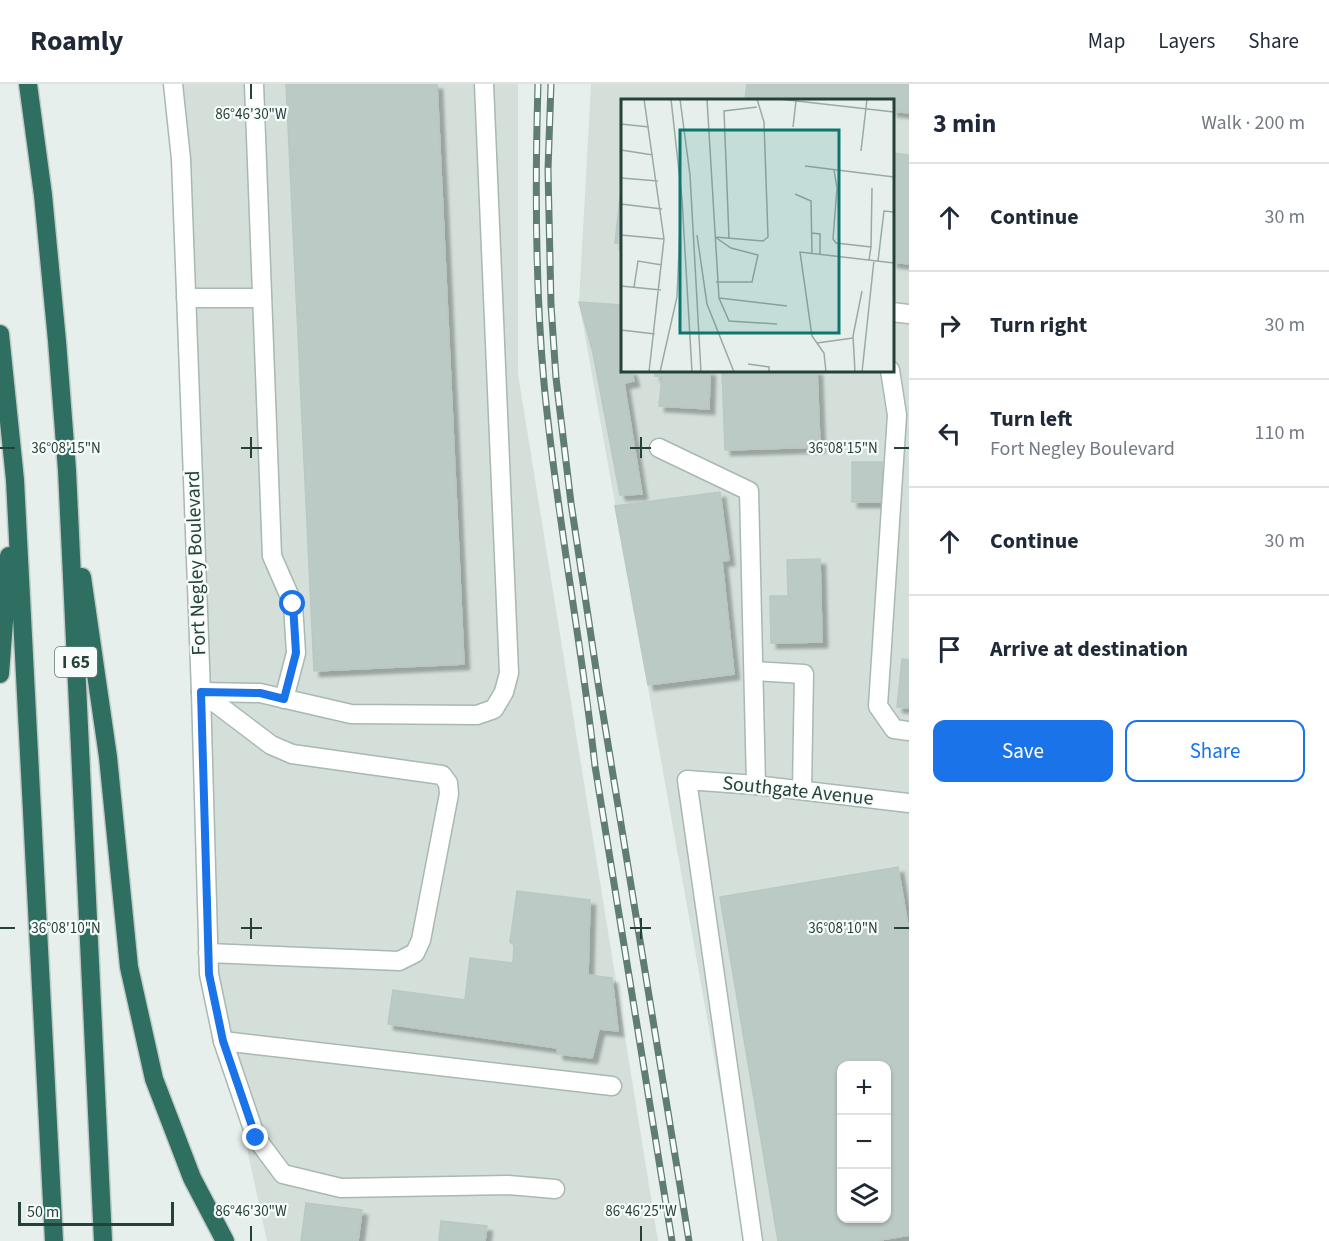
<!DOCTYPE html>
<html lang="en">
<head>
<meta charset="utf-8">
<style>
	:root { --surface:#fff; --page:#f6f6f7; --text:#1f2937; --muted:#747a83; --line:#e0e1e3; --accent:#1a73e8 }
	body { margin:0; font-family:"Source Sans 3",sans-serif; background:var(--page); color:var(--text) }
	.controls { position:absolute; right:18px; bottom:18px; display:grid; overflow:hidden; border-radius:12px; box-shadow:0 2px 4px #0004 }
	.controls button { width:54px; height:54px; display:grid; place-items:center; padding:0; border:0; border-bottom:2px solid var(--line); background:var(--surface); color:var(--text); font:30px sans-serif }
	.scale { position:absolute; left:18px; bottom:15px; width:156px; box-sizing:border-box; padding-left:6px; border:3px solid #24423a; border-top:0; font-size:16px; line-height:21px; white-space:nowrap; color:#24423a; -webkit-text-stroke:4px #f7fbf9; paint-order:stroke }
	.stop { position:absolute; width:18px; height:18px; margin:-14px; border:4px solid #1a73e8; border-radius:50%; background:#fff }
	.stop.end { background:#1a73e8; border-color:#fff; box-shadow:0 2px 6px #0008 }
	.list { margin:0; padding:0; list-style:none }
	h2 { display:flex; justify-content:space-between; align-items:center; height:78px; margin:0; padding:0 24px; font-size:26px }
	h2 small { font-size:20px; font-weight:400; color:var(--muted) }
	.list li { display:grid; grid-template-columns:39px 1fr auto; gap:18px; align-items:center; box-sizing:border-box; height:108px; padding:0 24px; border-top:2px solid var(--line) }
	.list b { display:block; font-size:22px; white-space:nowrap }
	.list p { margin:0; font-size:20px; white-space:nowrap; color:var(--muted) }
	.list em { font-size:20px; font-style:normal; color:var(--muted) }
	.actions { display:flex; gap:12px; padding:18px 24px }
	.actions a { flex:1; padding:14px 0; border:2px solid var(--accent); border-radius:12px; text-align:center; font-size:21px; color:var(--accent) }
	.actions .main { background:var(--accent); color:#fff }
	.icon { flex:none; width:33px; height:33px; fill:none; stroke:currentColor; stroke-width:2; stroke-linecap:round; stroke-linejoin:round }
	.map { position:relative; flex:none; width:909px; height:1157px; overflow:hidden }
	header { display:flex; align-items:center; gap:36px; box-sizing:border-box; height:84px; padding:0 30px; background:var(--surface); border-bottom:2px solid var(--line) }
	header strong { font-size:28px }
	nav { display:flex; gap:33px; margin-inline-start:auto; font-size:21px }
	main { display:flex }
	aside { flex:1; background:var(--surface) }
	.map>svg:first-child { display:block }
	.built { fill:#d4dfda; fill-rule:evenodd }
	.building { fill:#bbcac4; stroke:#b8c9c2; stroke-width:1.5; fill-rule:evenodd; filter:url(#shadow) }
	.lines { fill:none; stroke-linecap:round; stroke-linejoin:round }
	.minor-casing { stroke:#a8b8b2; stroke-width:21 }
	.highway-casing { stroke:#c2cac8; stroke-width:21 }
	.minor { stroke:#fff; stroke-width:18 }
	.highway { stroke:#2f6f62; stroke-width:18 }
	.rail-casing { stroke:#5f7d75; stroke-width:7 }
	.rail { stroke:#f7fbf9; stroke-width:4.5; stroke-dasharray:14; stroke-linecap:butt }
	.route { stroke:#1a73e8; stroke-width:8 }
	.ticks { fill:none; stroke:#24423a; stroke-width:2 }
	.labels { text-anchor:middle; dominant-baseline:central; stroke-width:4.5; stroke-linejoin:round; paint-order:stroke }
	.shield { fill:#f7fbf9; stroke:#637a73; stroke-width:1.5 }
	.shield-label { font-size:18px; font-weight:bold; fill:#24423a }
	.street-label { font-size:20px; fill:#24423a; stroke:#f7fbf9 }
	.inset-road { fill:none; stroke:#98aaa4; stroke-width:1.5 }
	.view { fill:#0f766e; fill-opacity:0.15; stroke:#0f766e; stroke-width:3 }
	.inset-edge { fill:none; stroke:#24423a; stroke-width:3 }
	.ticks-label { font-size:15px; text-anchor:middle; fill:#24423a; stroke:#f7fbf9; stroke-width:4.5; stroke-linejoin:round; paint-order:stroke }
</style>
</head>
<body>
<header>
<strong>Roamly</strong>
<nav><a>Map</a><a>Layers</a><a>Share</a></nav>
</header>
<main>
<div class="map">
<svg width="909" height="1157" viewBox="0 0 909 1157">
	<defs>
		<filter id="shadow"><feDropShadow dx="5.5" dy="5.5" stdDeviation="1.5" flood-color="#0004"/></filter>
	</defs>
	<rect width="100%" height="100%" fill="#e6efeb"/>
	<g class="built">
		<polygon points="173,0 518,0 518,290 658,1157 267,1157 209,890"/>
		<path d="M591,0H909V1157H747L579,218ZM622,16H892V286H622ZM842,982H886V1134H842Z"/>
	</g>
	<g class="building">
		<polygon points="286,0 437,0 464,580 314,587"/>
		<polygon points="747,0 909,0 909,29 892,27 892,16 745,16"/>
		<polygon points="892,69 909,71 909,180 892,178"/>
		<polygon points="622,95 622,160 615,159"/>
		<polygon points="579,218 622,221 622,286 631,286 634,297 624,299 642,410 620,411 593,269"/>
		<polygon points="655,286 710,286 709,325 659,322 662,293 655,292"/>
		<polygon points="722,286 817,286 820,363 725,366"/>
		<rect x="852" y="378" width="30" height="40"/>
		<polygon points="720,408 729,476 722,477 734,590 648,601 615,422"/>
		<polygon points="820,475 822,558 771,559 770,512 788,512 787,476"/>
		<polygon points="902,575 909,576 909,624 897,623"/>
		<path d="M898,783L909,848V1151L874,1157H778L720,813ZM842,982H886V1134H842Z"/>
		<polygon points="517,807 590,816 588,891 612,894 618,947 599,945 592,974 558,970 557,964 388,940 393,906 465,916 470,874 513,879 514,861 510,858"/>
		<polygon points="306,1119 362,1126 358,1157 301,1157"/>
		<polygon points="441,1137 487,1142 485,1157 439,1157"/>
	</g>
	<g class="lines">
		<defs>
			<g id="minor">
				<polyline points="173,0 181,75 201,608 209,890 223,957 256,1054 283,1090 341,1104 508,1101 555,1105"/>
				<polyline points="254,0 272,472 293,520 296,569 284,615"/>
				<polyline points="186,214 262,214"/>
				<polyline points="892,228 909,230"/>
				<polyline points="890,286 897,331 878,622 894,645 909,647"/>
				<polyline points="659,364 749,407 756,701"/>
				<polyline points="754,587 804,590 802,706"/>
				<polyline points="201,608 260,609 351,630 477,631 494,625 504,608 509,589 484,0"/>
				<polyline points="201,608 271,661 292,670 442,691 448,699 449,710 421,856 415,869 399,877 208,869"/>
				<polyline points="223,957 612,1002"/>
				<polyline points="753,1157 687,696 756,701 909,719"/>
			</g>
			<g id="highway">
				<polyline points="28,0 43,111 57,257 67,386 103,1157"/>
				<polyline points="0,250 15,396 54,1157"/>
				<polyline points="82,493 108,673 129,883 154,995 192,1094 225,1157"/>
				<polyline points="0,590 9,472"/>
			</g>
		</defs>
		<use href="#minor" class="minor-casing"/>
		<use href="#highway" class="highway-casing"/>
		<use href="#minor" class="minor"/>
		<use href="#highway" class="highway"/>
		<defs>
			<g id="rail">
				<path d="M538,0C535,100 535,200 544,299C556,428 581,554 595,682L672,1157"/>
				<polyline points="551,0 548,86 551,221 556,294 571,419 599,605 689,1157"/>
			</g>
		</defs>
		<use href="#rail" class="rail-casing"/>
		<use href="#rail" class="rail"/>
	</g>
	<g class="lines">
		<polyline class="route" points="256,1054 223,957 209,890 201,608 260,609 284,615 296,569 293,520"/>
	</g>
	<path class="ticks" d="M251,0V15M251,353V374M641,353V374M0,364H15M241,364H262M630,364H651M894,364H909M251,834V855M641,834V855M0,844H15M241,844H262M630,844H651M894,844H909M251,1142V1157M641,1142V1157"/>
	<g class="labels">
		<rect class="shield" x="55" y="563" width="42" height="30" rx="4.5"/>
		<g class="shield-label">
			<text x="76" y="578">I 65</text>
		</g>
		<g class="street-label">
			<text transform="translate(196 479) rotate(-92)">Fort Negley Boulevard</text>
			<text transform="translate(798 707) rotate(6)">Southgate Avenue</text>
		</g>
	</g>
	<g transform="translate(621 15)">
		<rect width="273" height="273" fill="#e6efeb"/>
		<path class="inset-road" d="M23,0L43,140L28,273M50,0L61,100L71,273M59,0L69,76L80,273M86,0L98,199L108,222L156,225M158,0L273,13M0,25L28,28M172,28L175,2M0,51L32,56M240,52L246,0M184,67L273,78M213,71L216,89L212,140L215,144L250,148L248,161M0,79L37,82M174,95L190,102L191,154M0,105L41,110M191,134L199,135V155M0,136L43,140M76,136L86,205L113,273M94,138L142,142L147,138L143,23L136,0M94,138L110,149L137,156L131,183H95M108,139L103,12L136,8M250,148L251,89M257,162L263,112L273,113M0,187L40,191M13,188L17,162L41,166M98,199L166,207M0,231L34,235M196,244L232,239M127,265L148,268V273M39,273L56,198L59,128M205,273L203,254L191,237L179,153L273,164M234,273L232,237L241,192M241,273L253,161"/>
		<path class="view" d="M59,31H218V234H59Z"/>
		<rect width="273" height="273" class="inset-edge"/>
	</g>
	<g class="ticks-label">
		<text x="251" y="35">86°46'30"W</text>
		<text x="66" y="369">36°08'15"N</text>
		<text x="843" y="369">36°08'15"N</text>
		<text x="66" y="849">36°08'10"N</text>
		<text x="843" y="849">36°08'10"N</text>
		<text x="251" y="1132">86°46'30"W</text>
		<text x="641" y="1132">86°46'25"W</text>
	</g>
</svg>
<div class="controls">
<button>+</button>
<button>−</button>
<button><svg class="icon" aria-label="layers" viewBox="0 0 24 24"><path d="M12 4l9 5-9 5-9-5zM3 14l9 5 9-5"/></svg></button>
</div>
<div class="scale">50 m</div>
<div class="stop" style="left:293px;top:520px"></div>
<div class="stop end" style="left:256px;top:1054px"></div>
</div>
<aside>
<h2>3 min<small>Walk · 200 m</small></h2>
<ul class="list">
<li><svg class="icon" aria-label="ahead" viewBox="0 0 24 24"><path d="M12 20V5M6 11l6-6 6 6"/></svg><div><b>Continue</b></div><em>30 m</em></li>
<li><svg class="icon" aria-label="right" viewBox="0 0 24 24"><path d="M7 20v-9h11M14 6l5 5-5 5"/></svg><div><b>Turn right</b></div><em>30 m</em></li>
<li><svg class="icon" aria-label="left" viewBox="0 0 24 24"><path d="M17 20v-9H6M10 6l-5 5 5 5"/></svg><div><b>Turn left</b><p>Fort Negley Boulevard</p></div><em>110 m</em></li>
<li><svg class="icon" aria-label="ahead" viewBox="0 0 24 24"><path d="M12 20V5M6 11l6-6 6 6"/></svg><div><b>Continue</b></div><em>30 m</em></li>
<li><svg class="icon" aria-label="arrive" viewBox="0 0 24 24"><path d="M6 21V4h12l-3 4 3 4H6"/></svg><div><b>Arrive at destination</b></div></li>
</ul>
<div class="actions"><a class="main">Save</a><a>Share</a></div>
</aside>
</main>
</body>
</html>
